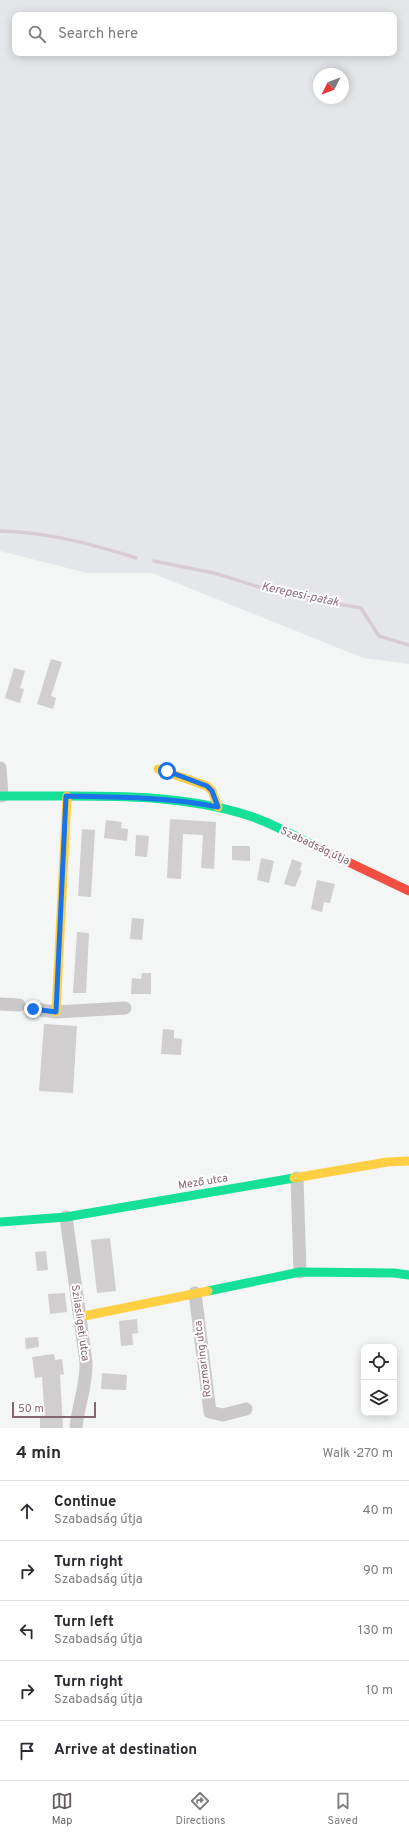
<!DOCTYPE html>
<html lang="en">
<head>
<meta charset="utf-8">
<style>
	:root { --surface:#fff; --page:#f2f2f3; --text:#2b2b33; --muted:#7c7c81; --line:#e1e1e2; --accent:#655c64 }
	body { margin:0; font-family:Overpass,sans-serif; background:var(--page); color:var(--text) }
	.controls { position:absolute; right:12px; bottom:12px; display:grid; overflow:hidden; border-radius:8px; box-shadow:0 2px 10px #0003 }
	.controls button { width:36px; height:36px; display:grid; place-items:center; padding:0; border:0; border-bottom:1px solid var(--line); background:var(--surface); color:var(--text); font:20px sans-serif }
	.compass { position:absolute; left:313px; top:68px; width:36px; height:36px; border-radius:50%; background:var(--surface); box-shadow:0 2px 10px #0003; rotate:228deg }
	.scale { position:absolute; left:12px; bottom:10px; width:84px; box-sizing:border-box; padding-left:4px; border:2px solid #846570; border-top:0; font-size:11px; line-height:14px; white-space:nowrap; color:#846570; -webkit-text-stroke:3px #fff; paint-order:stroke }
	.stop { position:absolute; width:12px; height:12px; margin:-9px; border:3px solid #1a73e8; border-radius:50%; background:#fff }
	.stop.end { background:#1a73e8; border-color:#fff; box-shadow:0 1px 4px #0008 }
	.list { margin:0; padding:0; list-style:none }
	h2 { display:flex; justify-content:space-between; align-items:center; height:52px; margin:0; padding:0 16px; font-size:17px }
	h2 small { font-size:13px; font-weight:400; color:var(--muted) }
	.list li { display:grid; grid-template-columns:26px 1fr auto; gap:12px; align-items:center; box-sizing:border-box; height:60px; padding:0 16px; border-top:1px solid var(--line) }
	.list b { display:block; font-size:15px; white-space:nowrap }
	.list p { margin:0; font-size:13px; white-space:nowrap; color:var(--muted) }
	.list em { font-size:13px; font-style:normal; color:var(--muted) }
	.icon { flex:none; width:22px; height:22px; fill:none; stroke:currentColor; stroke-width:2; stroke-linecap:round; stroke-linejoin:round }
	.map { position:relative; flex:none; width:409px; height:1428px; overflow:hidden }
	.search { position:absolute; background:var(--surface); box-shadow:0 2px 10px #0003; left:12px; right:12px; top:12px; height:44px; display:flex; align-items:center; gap:10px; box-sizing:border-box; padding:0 14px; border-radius:8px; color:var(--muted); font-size:15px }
	.sheet { height:352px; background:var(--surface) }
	nav { display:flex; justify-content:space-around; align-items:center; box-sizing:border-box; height:56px; border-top:1px solid var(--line); background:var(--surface); font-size:11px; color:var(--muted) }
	nav a { display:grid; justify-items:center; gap:2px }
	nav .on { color:var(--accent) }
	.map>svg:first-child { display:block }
	.green { fill:#e4e6e9; fill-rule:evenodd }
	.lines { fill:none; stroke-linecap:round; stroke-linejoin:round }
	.stream { stroke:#d7ccd3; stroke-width:3.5 }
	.building { fill:#d0cecf }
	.street { stroke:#cac8c9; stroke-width:13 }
	.fast { stroke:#16e098; stroke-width:9 }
	.slow { stroke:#ffcf43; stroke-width:9 }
	.jam { stroke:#f24e42; stroke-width:9 }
	.route { stroke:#1a73e8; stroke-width:5 }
	.labels { text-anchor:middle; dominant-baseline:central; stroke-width:4; stroke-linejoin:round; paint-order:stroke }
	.street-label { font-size:11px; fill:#846570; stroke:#fff }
	.water-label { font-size:12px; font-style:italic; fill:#8e6b7e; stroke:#fff }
</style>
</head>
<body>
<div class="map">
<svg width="409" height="1428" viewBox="0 0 409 1428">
	<rect width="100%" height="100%" fill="#f4f5f5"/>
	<path class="green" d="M0,0H409V664L363,658L152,573H87L0,551ZM15,15H394V53H15ZM319,74H343V98H319Z"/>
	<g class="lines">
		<g class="stream">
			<path d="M0,531C47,532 92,544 136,558"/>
			<polyline points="154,561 214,573 285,595 361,608 379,636 409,645"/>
		</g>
	</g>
	<g class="building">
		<polygon points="51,659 62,662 51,696 56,698 53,709 37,704"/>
		<polygon points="14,668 25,671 20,688 24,689 20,703 5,698"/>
		<polygon points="170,819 216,822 214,869 201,868 203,835 183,834 181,879 167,878"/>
		<polygon points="106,820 122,822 121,828 128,829 127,841 104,838"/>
		<polygon points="82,829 95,830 91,897 78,896"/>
		<polygon points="136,835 149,836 147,857 135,856"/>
		<polygon points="232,846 250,846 250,861 232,860"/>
		<polygon points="261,858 274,861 269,883 257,880"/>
		<polygon points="292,859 302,863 300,870 302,871 295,887 284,884"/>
		<polygon points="317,880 335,884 330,903 324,902 322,912 311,909"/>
		<polygon points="132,918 144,919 142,940 130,939"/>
		<polygon points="77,932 89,933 86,993 73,993"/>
		<polygon points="142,973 151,973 151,994 131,994 132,978 141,979"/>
		<polygon points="44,1024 77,1026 73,1093 39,1091"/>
		<polygon points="163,1029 174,1030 174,1038 182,1039 181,1055 161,1054"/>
		<polygon points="110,1238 116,1291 97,1293 91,1240"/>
		<polygon points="46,1251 48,1270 37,1271 35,1252"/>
		<polygon points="65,1293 67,1312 50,1314 48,1294"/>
		<polygon points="137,1319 138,1333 132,1334 133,1345 121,1346 119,1321"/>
		<polygon points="38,1337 39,1347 26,1349 25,1338"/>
		<polygon points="54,1354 55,1360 62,1359 64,1374 60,1375 63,1428 40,1428 40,1418 45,1418 42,1377 35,1378 32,1357"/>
		<polygon points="102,1373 127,1375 126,1390 101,1389"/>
	</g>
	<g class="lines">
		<g class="street">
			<polyline points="0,768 2,796"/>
			<polyline points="0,1004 19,1005"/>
			<polyline points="33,1009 56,1012 125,1008"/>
			<polyline points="297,1178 300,1272"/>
			<path d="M66,1217L86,1362C87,1385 78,1405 76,1428"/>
			<polyline points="195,1293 210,1412 223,1415 246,1409"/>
		</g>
		<g class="fast">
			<path d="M0,796C82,797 171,790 250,816C274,824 298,838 321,849"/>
			<polyline points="0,1222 66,1217 294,1178"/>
			<polyline points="208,1291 300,1272 394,1273 409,1275"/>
		</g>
		<g class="slow">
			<polyline points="158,769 207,786 212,791 218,807"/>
			<polyline points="56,1012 67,796"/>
			<polyline points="294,1178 387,1162 409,1161"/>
			<polyline points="79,1317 208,1291"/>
		</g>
		<polyline class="jam" points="321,849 409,891"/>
	</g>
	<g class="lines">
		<path class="route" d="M33,1009L56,1012L66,796C118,797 168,797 218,807L212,791L207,786L167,771"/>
	</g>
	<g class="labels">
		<g class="street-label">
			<text transform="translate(315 846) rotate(25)">Szabadság útja</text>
			<text transform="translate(203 1182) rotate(-9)">Mező utca</text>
			<text transform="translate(80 1323) rotate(82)">Szilasligeti utca</text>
			<text transform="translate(203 1359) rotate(-97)">Rozmaring utca</text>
		</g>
		<g class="water-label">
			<text transform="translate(300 595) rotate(12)">Kerepesi-patak</text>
		</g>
	</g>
</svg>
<div class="controls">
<button><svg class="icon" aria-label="locate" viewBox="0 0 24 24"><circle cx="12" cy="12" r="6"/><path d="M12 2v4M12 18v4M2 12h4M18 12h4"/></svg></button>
<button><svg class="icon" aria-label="layers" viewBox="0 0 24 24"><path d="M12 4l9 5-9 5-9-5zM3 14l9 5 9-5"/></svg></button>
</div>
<svg class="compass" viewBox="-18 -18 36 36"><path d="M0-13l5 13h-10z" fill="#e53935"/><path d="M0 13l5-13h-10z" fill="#7c7c81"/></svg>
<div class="scale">50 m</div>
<div class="stop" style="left:167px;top:771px"></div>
<div class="stop end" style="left:33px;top:1009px"></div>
<div class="search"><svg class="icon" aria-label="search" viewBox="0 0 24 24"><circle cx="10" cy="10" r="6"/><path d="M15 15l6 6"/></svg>Search here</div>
</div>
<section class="sheet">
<h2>4 min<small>Walk · 270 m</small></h2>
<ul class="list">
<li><svg class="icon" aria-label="ahead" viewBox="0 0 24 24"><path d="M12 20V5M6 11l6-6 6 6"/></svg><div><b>Continue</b><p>Szabadság útja</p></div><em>40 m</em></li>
<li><svg class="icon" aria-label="right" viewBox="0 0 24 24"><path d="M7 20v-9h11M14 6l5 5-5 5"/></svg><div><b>Turn right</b><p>Szabadság útja</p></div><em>90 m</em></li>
<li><svg class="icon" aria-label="left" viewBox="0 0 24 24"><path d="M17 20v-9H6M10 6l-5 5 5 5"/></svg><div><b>Turn left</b><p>Szabadság útja</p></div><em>130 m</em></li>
<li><svg class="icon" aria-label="right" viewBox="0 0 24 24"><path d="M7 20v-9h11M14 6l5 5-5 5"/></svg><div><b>Turn right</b><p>Szabadság útja</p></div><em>10 m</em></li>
<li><svg class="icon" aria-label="arrive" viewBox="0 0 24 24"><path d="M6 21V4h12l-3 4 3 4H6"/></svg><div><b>Arrive at destination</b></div></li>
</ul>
</section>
<nav>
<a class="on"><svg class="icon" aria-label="map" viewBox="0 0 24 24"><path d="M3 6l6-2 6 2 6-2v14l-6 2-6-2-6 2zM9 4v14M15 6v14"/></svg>Map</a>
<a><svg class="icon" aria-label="directions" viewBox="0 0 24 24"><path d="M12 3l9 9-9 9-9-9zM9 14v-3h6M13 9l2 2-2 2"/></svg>Directions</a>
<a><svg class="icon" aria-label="saved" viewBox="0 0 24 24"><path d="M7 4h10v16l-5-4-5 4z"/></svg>Saved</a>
</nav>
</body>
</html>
